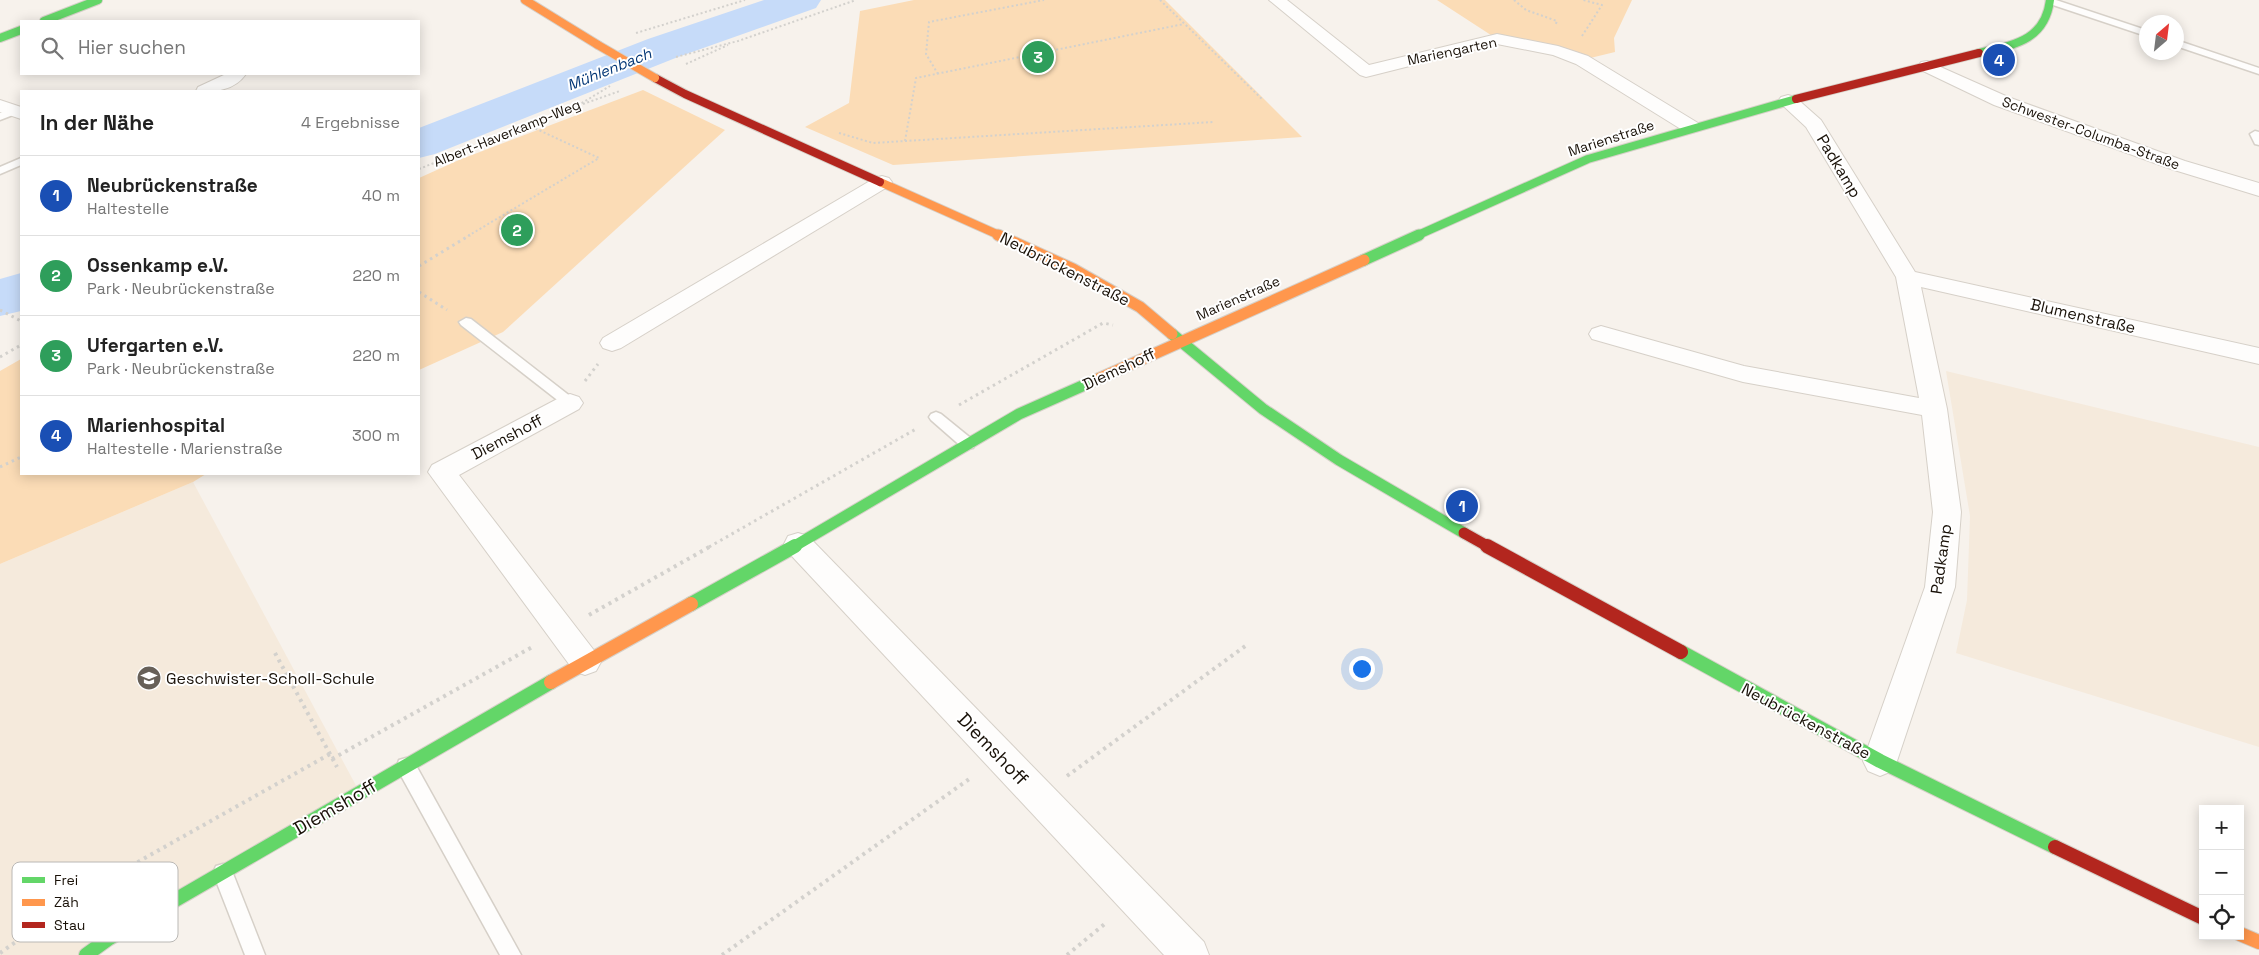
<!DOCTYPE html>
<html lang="de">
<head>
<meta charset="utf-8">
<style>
	:root { --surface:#fff; --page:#f6f6f6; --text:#222; --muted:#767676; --line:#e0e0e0; --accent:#1a73e8 }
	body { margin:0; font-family:"Space Grotesk",sans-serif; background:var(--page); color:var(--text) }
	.controls { position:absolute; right:15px; bottom:15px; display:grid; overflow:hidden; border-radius:0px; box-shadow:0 2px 12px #0003 }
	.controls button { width:45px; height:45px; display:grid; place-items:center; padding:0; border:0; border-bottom:1px solid var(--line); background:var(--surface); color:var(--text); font:25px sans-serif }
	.compass { position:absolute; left:2139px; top:15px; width:45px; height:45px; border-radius:50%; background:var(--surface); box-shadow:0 2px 12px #0003; rotate:28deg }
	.you { position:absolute; left:1361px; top:668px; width:18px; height:18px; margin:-12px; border:4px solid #fff; border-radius:50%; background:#1a73e8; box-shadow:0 0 0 8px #1a73e833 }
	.badge { display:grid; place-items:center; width:32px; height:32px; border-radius:50%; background:var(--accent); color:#fff; font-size:16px; font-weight:700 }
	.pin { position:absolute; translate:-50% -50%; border:2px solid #fff; box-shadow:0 1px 5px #0006 }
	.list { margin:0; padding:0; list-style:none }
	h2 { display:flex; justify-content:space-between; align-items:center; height:65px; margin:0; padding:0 20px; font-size:21px }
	h2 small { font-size:16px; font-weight:400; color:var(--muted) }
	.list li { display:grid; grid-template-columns:32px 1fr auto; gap:15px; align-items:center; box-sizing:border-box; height:80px; padding:0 20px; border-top:1px solid var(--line) }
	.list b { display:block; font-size:19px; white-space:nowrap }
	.list p { margin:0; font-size:16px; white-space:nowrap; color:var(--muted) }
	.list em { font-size:16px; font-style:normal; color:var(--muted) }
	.icon { flex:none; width:28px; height:28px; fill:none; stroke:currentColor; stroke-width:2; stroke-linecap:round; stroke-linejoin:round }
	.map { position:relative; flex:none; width:2259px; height:955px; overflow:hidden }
	.search { position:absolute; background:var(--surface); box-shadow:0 2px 12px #0003; left:20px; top:20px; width:400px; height:55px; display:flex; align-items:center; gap:12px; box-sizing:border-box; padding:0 18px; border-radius:0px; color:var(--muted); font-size:19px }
	.panel { position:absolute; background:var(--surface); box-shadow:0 2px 12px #0003; left:20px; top:90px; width:400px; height:385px; border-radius:0px }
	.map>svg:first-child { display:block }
	.built { fill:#f5eadc }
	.green { fill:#fbdcb6 }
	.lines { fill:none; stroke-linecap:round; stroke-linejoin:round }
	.river { fill:#c6dbf9; fill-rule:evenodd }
	.lane-casing { stroke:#d6d0c8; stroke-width:3 }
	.street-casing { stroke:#d6d0c8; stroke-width:2 }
	.fast-far2-casing { stroke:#d6d0c8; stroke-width:10 }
	.fast-far1-casing { stroke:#d6d0c8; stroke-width:13 }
	.fast-casing { stroke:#d6d0c8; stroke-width:16 }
	.slow-far2-casing { stroke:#d6d0c8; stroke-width:10 }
	.slow-far1-casing { stroke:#d6d0c8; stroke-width:13 }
	.slow-casing { stroke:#d6d0c8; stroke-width:16 }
	.jam-far2-casing { stroke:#d6d0c8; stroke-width:10 }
	.jam-far1-casing { stroke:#d6d0c8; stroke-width:13 }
	.jam-casing { stroke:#d6d0c8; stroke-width:16 }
	.path-far2 { stroke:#d3d1cd; stroke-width:2; stroke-dasharray:2 2.5; stroke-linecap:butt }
	.path-far1 { stroke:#d3d1cd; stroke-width:3; stroke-dasharray:2.5 4; stroke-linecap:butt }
	.path { stroke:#d3d1cd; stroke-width:4; stroke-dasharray:3 4.5; stroke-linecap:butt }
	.lane { fill:#fefdfc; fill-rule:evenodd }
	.street { fill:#fefdfc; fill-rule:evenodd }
	.fast-far2 { stroke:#63d668; stroke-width:8 }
	.fast-far1 { stroke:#63d668; stroke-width:11 }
	.fast { stroke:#63d668; stroke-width:14 }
	.slow-far2 { stroke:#ff974d; stroke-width:8 }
	.slow-far1 { stroke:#ff974d; stroke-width:11 }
	.slow { stroke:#ff974d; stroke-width:14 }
	.jam-far2 { stroke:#b3261e; stroke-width:8 }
	.jam-far1 { stroke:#b3261e; stroke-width:11 }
	.jam { stroke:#b3261e; stroke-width:14 }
	.slow-bridge-casing { stroke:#d6d0c8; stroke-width:10; stroke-linecap:butt }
	.slow-bridge { stroke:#ff974d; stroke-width:8 }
	.labels { text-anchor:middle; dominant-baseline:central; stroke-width:4; stroke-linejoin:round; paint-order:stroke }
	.far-street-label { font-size:14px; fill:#191108; stroke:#fff }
	.far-water-label { font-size:15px; font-style:italic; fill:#023676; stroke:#fff }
	.street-label { font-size:16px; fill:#191108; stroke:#fff }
	.poi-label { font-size:16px; fill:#191108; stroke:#fff; text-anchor:start }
	.near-street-label { font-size:19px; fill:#191108; stroke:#fff }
	.key { fill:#fff; stroke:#bab8b5; stroke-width:1 }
	.key-label { font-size:14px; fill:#191108 }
</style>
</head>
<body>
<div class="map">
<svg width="2259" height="955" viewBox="0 0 2259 955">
	<rect width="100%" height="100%" fill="#f7f2ec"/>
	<g class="built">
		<polygon points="1946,371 2259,447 2259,747 1956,653 1967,600 1970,516"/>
		<polygon points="193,482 360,793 86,955 0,955 0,564"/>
	</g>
	<g class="green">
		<polygon points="914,0 1165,0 1302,137 893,165 805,127 849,103 860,11"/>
		<polygon points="1437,0 1632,0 1614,38 1615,52 1582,60 1497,39"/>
		<polygon points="643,90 725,130 503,332 419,370 419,178 459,160"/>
		<polygon points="21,359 21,474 206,474 193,482 0,564 0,371"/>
	</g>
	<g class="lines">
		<g class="river">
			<polygon points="764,0 821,0 816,8 678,57 435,154 419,158 419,128 648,39"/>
			<polygon points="21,273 21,311 0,316 0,279"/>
		</g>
		<defs>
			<g id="lane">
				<polygon points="2046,0 2056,0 2146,30 2146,36 2047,3"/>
				<polygon points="2176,40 2259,68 2259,74 2176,46"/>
				<polygon points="14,108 19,111 18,113 0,120 0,113"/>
				<polygon points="2255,131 2259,132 2259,145 2255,144 2250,134"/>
				<polygon points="21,158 21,165 0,174 0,167"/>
				<polygon points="466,318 471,319 575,400 577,403 575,406 565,406 461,325 459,322"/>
				<polygon points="936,412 941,414 973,440 975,444 973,448 963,448 931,420 929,417 931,414"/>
				<polygon points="406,758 413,760 521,955 500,955 399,772 397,766 399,760"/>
				<polygon points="223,864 230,866 265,955 245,955 213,873 216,866"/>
			</g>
			<g id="street">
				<polygon points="1269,0 1287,0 1369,65 1497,34 1558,46 1588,56 1698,123 1701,127 1698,131 1684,131 1576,64 1553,55 1497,44 1366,77 1360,75"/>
				<polygon points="1927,61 2008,97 2185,161 2259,183 2259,196 2171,169 1994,105 1921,70 1918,66 1921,62"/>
				<path d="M226,74H246C234,91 215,92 196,91L198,87Z"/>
				<polygon points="1788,95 1795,97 1821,120 1915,272 2259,348 2259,364 1921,287 1947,409 1961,512 1955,587 1897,761 1892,771 1880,776 1868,771 1863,761 1925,587 1933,512 1922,415 1743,382 1592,339 1589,334 1592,329 1601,326 1744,366 1919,398 1896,277 1806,127 1778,101 1781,97"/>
				<polygon points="0,100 21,107 21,119 0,112"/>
				<polygon points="882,176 889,178 892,182 889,186 621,348 612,351 603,348 600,343 603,338 875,178"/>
				<polygon points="570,394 579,397 583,403 579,409 459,475 596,653 601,662 596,671 585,675 574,671 428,472 432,465 561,397"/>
				<polygon points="798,533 808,536 1204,942 1209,955 1164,955 788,552 784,544 788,536"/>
			</g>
			<g id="fast-far2">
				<polyline points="44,21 98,0"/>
				<polyline points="0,38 21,30"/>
				<path d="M1979,53C2013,45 2045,41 2050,0"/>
				<polyline points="1416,236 1588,159 1796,99"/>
			</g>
			<g id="fast-far1">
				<polyline points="1364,260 1419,235"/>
				<polyline points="1172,334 1263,409 1339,460 1464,533"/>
				<polyline points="793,547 1019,414 1098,379"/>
			</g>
			<g id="fast">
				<polyline points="691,604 795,546"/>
				<polyline points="1681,652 1880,761 2055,847"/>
				<polyline points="86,955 108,939 551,682"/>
			</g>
			<g id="slow-far2">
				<polyline points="525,0 598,45"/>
				<polyline points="880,182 1001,236"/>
			</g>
			<g id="slow-far1">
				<polyline points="998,235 1073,269 1140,307 1172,334"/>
				<polyline points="1098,379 1364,260"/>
			</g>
			<g id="slow">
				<polyline points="551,682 691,604"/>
				<polyline points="2240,934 2259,942"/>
			</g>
			<g id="jam-far2">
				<polyline points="655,78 685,94 880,182"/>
				<polyline points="1796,99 1979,53"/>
			</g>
			<polyline id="jam-far1" points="1464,533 1489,547"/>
			<g id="jam">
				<polyline points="1487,546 1681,652"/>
				<polyline points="2055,847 2203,918"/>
			</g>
		</defs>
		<use href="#lane" class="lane-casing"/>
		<use href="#street" class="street-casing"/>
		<use href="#fast-far2" class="fast-far2-casing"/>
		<use href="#fast-far1" class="fast-far1-casing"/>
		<use href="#fast" class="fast-casing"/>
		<use href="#slow-far2" class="slow-far2-casing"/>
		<use href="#slow-far1" class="slow-far1-casing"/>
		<use href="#slow" class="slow-casing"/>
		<use href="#jam-far2" class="jam-far2-casing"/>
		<use href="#jam-far1" class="jam-far1-casing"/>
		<use href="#jam" class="jam-casing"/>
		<g class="path-far2">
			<polyline points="1160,0 1263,100"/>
			<polyline points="1514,0 1526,10 1557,21 1555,26"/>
			<polyline points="636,33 745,0"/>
			<polyline points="1582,36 1602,5 1583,0"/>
			<polyline points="676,57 738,41 856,0"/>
			<polyline points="686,64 728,45"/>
			<polyline points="938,74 926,54 929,22 1044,0"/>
			<polyline points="583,104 620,91"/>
			<polyline points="839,133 873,143 1213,122"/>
			<polyline points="905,141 916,78 1184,24"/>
			<polyline points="419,169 577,106 610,86"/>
			<polyline points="468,236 599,158 530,126"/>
		</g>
		<g class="path-far1">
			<polyline points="419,266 470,235"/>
			<polyline points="419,292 447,310"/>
			<polyline points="0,310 21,321"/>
			<polyline points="0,357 21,345"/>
			<polyline points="585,381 598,364"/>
			<polyline points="959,405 1103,323 1113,325"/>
			<polyline points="0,467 21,457"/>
			<polyline points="709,547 916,429"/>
		</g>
		<g class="path">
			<polyline points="589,615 711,546"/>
			<polyline points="275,653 337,767"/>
			<polyline points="332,759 534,646"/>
			<polyline points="1067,776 1248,644"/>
			<polyline points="0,953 95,886 330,754"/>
			<polyline points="722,955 972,777"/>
			<polyline points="1067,955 1107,922"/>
		</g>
		<use href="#lane" class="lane"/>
		<use href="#street" class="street"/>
		<use href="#fast-far2" class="fast-far2"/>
		<use href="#fast-far1" class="fast-far1"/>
		<use href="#fast" class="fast"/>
		<use href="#slow-far2" class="slow-far2"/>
		<use href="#slow-far1" class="slow-far1"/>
		<use href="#slow" class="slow"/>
		<use href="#jam-far2" class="jam-far2"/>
		<use href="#jam-far1" class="jam-far1"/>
		<use href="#jam" class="jam"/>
		<defs>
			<polyline id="slow-bridge" points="598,45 655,78"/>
		</defs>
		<use href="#slow-bridge" class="slow-bridge-casing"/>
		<use href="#slow-bridge" class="slow-bridge"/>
	</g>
	<defs>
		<symbol id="school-disc" viewBox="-11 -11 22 22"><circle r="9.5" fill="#676058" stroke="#fff"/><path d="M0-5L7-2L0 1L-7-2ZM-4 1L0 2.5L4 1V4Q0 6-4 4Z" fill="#fff"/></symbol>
	</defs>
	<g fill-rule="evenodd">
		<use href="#school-disc" x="135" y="664" width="28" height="28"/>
	</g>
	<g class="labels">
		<g class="far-street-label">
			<text transform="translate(1452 51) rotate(-12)">Mariengarten</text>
			<text transform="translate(507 133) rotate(-22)">Albert-Haverkamp-Weg</text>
			<text transform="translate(2091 133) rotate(20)">Schwester-Columba-Straße</text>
			<text transform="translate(1611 138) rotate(-18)">Marienstraße</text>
			<text transform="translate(1238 298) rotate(-24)">Marienstraße</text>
		</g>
		<g class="far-water-label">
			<text transform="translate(609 69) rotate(-22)">Mühlenbach</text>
		</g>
		<g class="street-label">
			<text transform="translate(1839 166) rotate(59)">Padkamp</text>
			<text transform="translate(1065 269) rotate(27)">Neubrückenstraße</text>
			<text transform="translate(2083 316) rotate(13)">Blumenstraße</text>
			<text transform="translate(1119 369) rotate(-25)">Diemshoff</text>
			<text transform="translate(507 437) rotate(-28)">Diemshoff</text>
			<text transform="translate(1941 559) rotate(-82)">Padkamp</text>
			<text transform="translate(1806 721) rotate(28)">Neubrückenstraße</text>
		</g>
		<g class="poi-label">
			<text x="166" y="678">Geschwister-Scholl-Schule</text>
		</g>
		<g class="near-street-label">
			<text transform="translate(993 749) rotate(46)">Diemshoff</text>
			<text transform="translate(335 807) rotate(-30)">Diemshoff</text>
		</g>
	</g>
	<rect x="12" y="862" width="166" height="80" rx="8" class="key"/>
	<rect x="22" y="877" width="23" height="6" fill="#63d668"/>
	<rect x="22" y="899" width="23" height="7" fill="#ff974d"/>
	<rect x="22" y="922" width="23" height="6" fill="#b3261e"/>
	<g class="key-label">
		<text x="54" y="885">Frei</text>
		<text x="54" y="907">Zäh</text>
		<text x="54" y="930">Stau</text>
	</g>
</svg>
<div class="controls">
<button>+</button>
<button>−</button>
<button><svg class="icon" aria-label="locate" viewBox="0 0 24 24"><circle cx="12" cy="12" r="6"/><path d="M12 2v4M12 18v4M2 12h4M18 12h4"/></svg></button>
</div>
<svg class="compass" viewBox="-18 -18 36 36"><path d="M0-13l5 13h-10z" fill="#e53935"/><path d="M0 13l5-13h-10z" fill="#767676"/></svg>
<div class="you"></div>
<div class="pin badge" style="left:1462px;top:506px;background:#1a4fb4">1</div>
<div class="pin badge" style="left:517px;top:230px;background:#2e9e5b">2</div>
<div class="pin badge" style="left:1038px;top:57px;background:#2e9e5b">3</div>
<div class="pin badge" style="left:1999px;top:60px;background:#1a4fb4">4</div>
<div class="search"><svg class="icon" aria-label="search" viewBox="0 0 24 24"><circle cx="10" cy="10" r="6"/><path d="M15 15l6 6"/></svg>Hier suchen</div>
<section class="panel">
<h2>In der Nähe<small>4 Ergebnisse</small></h2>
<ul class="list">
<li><span class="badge" style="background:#1a4fb4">1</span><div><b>Neubrückenstraße</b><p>Haltestelle</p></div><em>40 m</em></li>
<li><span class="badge" style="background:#2e9e5b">2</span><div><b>Ossenkamp e.V.</b><p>Park · Neubrückenstraße</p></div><em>220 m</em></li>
<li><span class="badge" style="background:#2e9e5b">3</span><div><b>Ufergarten e.V.</b><p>Park · Neubrückenstraße</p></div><em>220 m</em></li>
<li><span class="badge" style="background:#1a4fb4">4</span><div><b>Marienhospital</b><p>Haltestelle · Marienstraße</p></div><em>300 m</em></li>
</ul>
</section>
</div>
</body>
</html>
